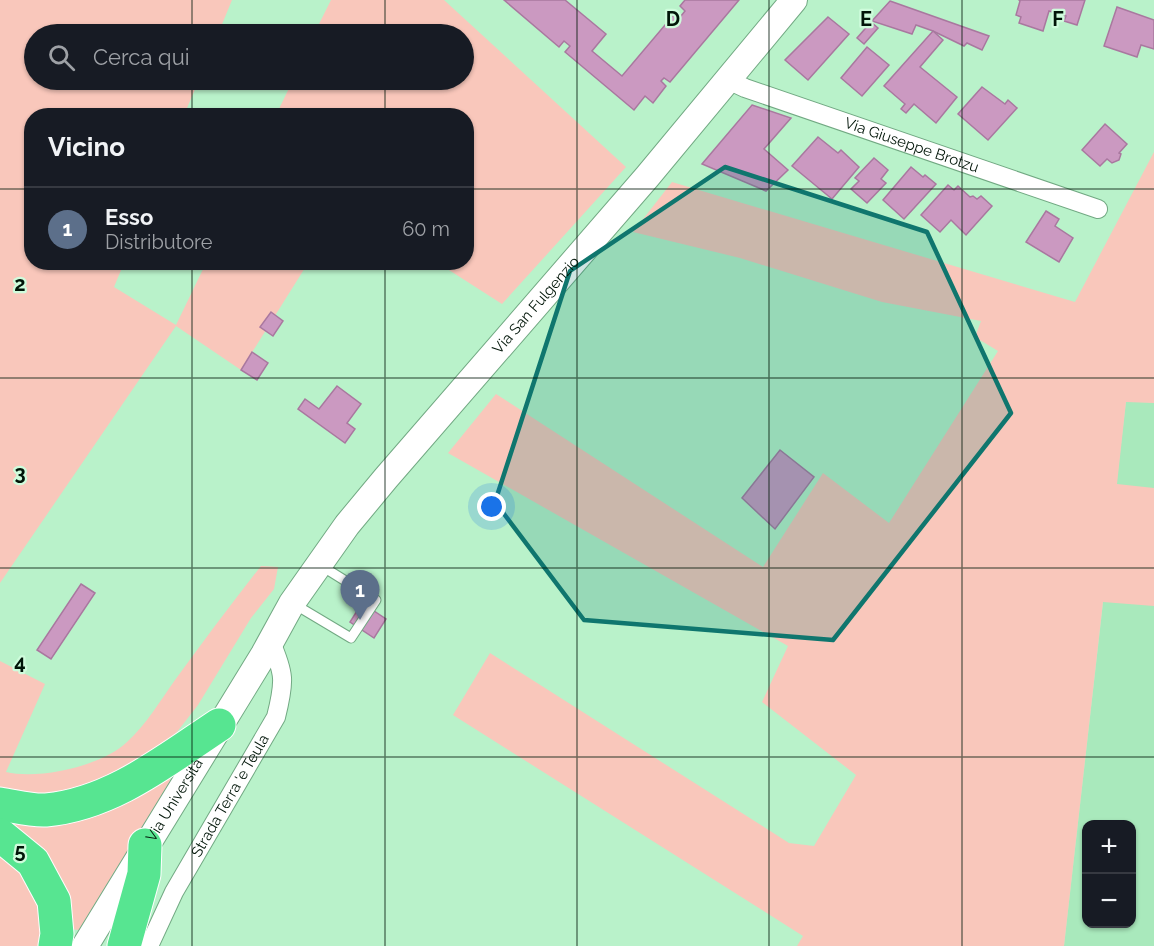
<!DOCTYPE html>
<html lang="it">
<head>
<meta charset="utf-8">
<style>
	:root { --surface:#171b24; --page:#242831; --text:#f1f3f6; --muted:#9ea1a6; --line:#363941; --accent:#c594c1 }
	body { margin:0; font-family:Raleway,sans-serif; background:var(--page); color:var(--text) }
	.controls { position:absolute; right:18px; bottom:18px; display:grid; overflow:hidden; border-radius:12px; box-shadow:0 2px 4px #0004 }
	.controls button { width:54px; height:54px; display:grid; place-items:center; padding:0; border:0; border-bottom:2px solid var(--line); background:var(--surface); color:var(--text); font:30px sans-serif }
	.you { position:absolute; left:492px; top:507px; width:21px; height:21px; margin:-15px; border:4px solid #fff; border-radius:50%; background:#1a73e8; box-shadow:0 0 0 9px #1a73e833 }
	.badge { display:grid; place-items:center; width:39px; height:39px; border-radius:50%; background:var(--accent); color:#fff; font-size:20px; font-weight:700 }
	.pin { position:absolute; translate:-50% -50px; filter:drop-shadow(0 2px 3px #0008) }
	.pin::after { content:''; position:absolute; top:32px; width:21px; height:18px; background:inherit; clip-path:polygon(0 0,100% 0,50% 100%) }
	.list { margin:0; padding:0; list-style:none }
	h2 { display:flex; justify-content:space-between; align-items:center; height:78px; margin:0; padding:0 24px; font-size:26px }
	h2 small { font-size:20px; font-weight:400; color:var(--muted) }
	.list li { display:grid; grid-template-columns:39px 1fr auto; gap:18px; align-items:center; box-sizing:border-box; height:84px; padding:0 24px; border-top:2px solid var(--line) }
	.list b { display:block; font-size:22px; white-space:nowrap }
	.list p { margin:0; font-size:20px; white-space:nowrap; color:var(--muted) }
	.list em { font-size:20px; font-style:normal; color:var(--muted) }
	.icon { flex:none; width:33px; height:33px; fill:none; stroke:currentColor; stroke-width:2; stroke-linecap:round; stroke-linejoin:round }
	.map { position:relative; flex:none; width:1154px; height:946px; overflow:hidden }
	.search { position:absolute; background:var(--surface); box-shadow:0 2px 4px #0004; left:24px; top:24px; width:450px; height:66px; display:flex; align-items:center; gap:15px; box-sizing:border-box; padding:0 21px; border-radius:33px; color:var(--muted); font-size:22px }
	.panel { position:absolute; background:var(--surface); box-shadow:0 2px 4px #0004; left:24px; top:108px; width:450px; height:162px; border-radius:24px }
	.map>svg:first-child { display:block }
	.built { fill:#a9e9bc; fill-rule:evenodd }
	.green { fill:#f9c7bb }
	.building { fill:#cb99c1; stroke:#a9789f; stroke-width:1.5 }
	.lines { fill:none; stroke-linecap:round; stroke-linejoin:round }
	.lane-casing { stroke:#72a983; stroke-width:11 }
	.street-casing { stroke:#72a983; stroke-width:20 }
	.secondary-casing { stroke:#72a983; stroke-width:28 }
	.highway-casing { stroke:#fff; stroke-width:35 }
	.lane { stroke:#fff; stroke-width:9 }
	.street { stroke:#fff; stroke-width:18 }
	.secondary { stroke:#fff; stroke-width:26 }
	.highway { stroke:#57e591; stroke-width:33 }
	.marked { fill:#0f766e; fill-opacity:0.2; stroke:#0f766e; stroke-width:4.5; stroke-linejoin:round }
	.grid { fill:none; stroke:#011508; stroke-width:1.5; stroke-opacity:0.55 }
	.labels { text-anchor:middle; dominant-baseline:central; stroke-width:4.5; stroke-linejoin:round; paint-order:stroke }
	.street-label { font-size:15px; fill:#011508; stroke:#cffcdc }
	.grid-label { font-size:20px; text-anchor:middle; font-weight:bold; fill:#011508; stroke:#cffcdc; stroke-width:4.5; stroke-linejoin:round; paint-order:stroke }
</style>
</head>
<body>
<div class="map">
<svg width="1154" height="946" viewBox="0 0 1154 946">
	<rect width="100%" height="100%" fill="#b9f2ca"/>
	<path class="built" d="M1126,401L1154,403V946H1064ZM1086,824H1132V924H1086Z"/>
	<g class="green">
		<polygon points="0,0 232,0 218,34 34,34 34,80 199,80 184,115 32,116 32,262 124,263 114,287 176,325 206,263 308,263 241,370 176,326 0,583"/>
		<polygon points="331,0 444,0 626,167 502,304 438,263 466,262 466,116 276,115 293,80 464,80 464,34 314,34"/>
		<polygon points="1154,152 1154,403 1126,402 1117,484 1154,488 1154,606 1103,602 1064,946 797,946 803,936 453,715 490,653 789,843 814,846 856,775 762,702 788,646 448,453 496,394 763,567 823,473 889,523 998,351 975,337 981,321 882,302 740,258 633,232 672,182 1075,302"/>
		<path d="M261,566L278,567L274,589L251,618L198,705L173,737L96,790L0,799V661L45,684L6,772C39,780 102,766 127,742C146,725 160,701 175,680C203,642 231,604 261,566Z"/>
		<polygon points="165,775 171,780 79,930 69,929 0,816"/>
		<polygon points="0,848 10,854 44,908 41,946 0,946"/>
	</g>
	<g class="building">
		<polygon points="504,0 565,0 606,34 592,51 622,76 676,12 681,16 685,11 680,6 685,0 739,0 670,82 664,78 661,81 666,86 653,103 645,96 634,110 565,52 570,46 564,41 559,47"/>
		<polygon points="1019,0 1085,0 1077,25 1064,21 1066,16 1049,11 1043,31 1019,23 1021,17 1016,15 1020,1"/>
		<polygon points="890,1 989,36 982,50 967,43 964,46 933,31 916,25 912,34 872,21"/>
		<polygon points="1117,7 1154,20 1154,49 1141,45 1137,57 1104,46"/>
		<polygon points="828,17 849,34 808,80 785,60"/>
		<polygon points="871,22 878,28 864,44 857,38"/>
		<polygon points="933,31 943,40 920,67 957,97 936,123 914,104 906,113 901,109 905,104 884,86"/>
		<polygon points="867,47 889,65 862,96 841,78"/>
		<polygon points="982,87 1005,104 1008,100 1017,108 988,140 958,114"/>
		<polygon points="752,105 791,118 764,149 788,170 766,191 702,164"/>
		<polygon points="1105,124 1127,144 1119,153 1121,154 1119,160 1112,163 1107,159 1100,166 1082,150"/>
		<polygon points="818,137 838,153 841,150 859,167 832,199 792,166"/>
		<polygon points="874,158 888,170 881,179 886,183 867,203 851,189 859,181 855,178"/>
		<polygon points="911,167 923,177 925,175 936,184 904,219 883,200"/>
		<polygon points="948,185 954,190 958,186 970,197 973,196 977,199 981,196 992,206 966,235 951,220 940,232 921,215"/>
		<polygon points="1046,211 1059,219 1055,226 1073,238 1059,262 1026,242"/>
		<polygon points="271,312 283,321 273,336 260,327"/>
		<polygon points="252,352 268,363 257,380 241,370"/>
		<polygon points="337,386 361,404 347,423 355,429 345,443 298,409 305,399 319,409"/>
		<polygon points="780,450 814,477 775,529 742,498"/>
		<polygon points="81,584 95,593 51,659 37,650"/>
		<polygon points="362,603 386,619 374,638 350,622"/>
	</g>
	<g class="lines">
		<defs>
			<polyline id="lane" points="294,604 351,638 376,600 320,565"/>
			<g id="street">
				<path id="s1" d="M728,80L745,88L1098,209"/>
				<path id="s2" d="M149,946L174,892L276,717C285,681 285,674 270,640"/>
			</g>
			<g id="secondary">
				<path id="s3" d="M85,946L264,654L292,603L347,525L386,478L647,177L794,0"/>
			</g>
			<g id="highway">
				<path d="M0,804C14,806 32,811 46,810C112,804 166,760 219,725"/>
				<polyline points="0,835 33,862 54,901 57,934 55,946"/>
				<polyline points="124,946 144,874 145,845"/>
			</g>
		</defs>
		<use href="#lane" class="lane-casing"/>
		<use href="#street" class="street-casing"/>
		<use href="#secondary" class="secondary-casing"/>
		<use href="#highway" class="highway-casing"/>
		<use href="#lane" class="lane"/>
		<use href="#street" class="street"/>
		<use href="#secondary" class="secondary"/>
		<use href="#highway" class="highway"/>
	</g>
	<path class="marked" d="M725,167L927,232L1011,413L833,640L584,620L495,502L570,271Z"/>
	<path class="grid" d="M192,0V34M385,0V34M577,0V946M769,0V946M962,0V946M192,80V116M385,80V116M0,189H32M466,189H1154M192,262V946M385,262V946M0,378H1154M0,568H1154M0,757H1154"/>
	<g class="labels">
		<g class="street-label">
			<text stroke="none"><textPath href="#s1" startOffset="195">Via Giuseppe Brotzu</textPath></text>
			<text stroke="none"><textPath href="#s3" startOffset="786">Via San Fulgenzio</textPath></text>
			<text stroke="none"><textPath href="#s2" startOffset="171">Strada Terra 'e Teula</textPath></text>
			<text stroke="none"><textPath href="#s3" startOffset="171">Via Università</textPath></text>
		</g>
	</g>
	<g class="grid-label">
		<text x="673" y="26">D</text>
		<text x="866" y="26">E</text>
		<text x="1058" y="26">F</text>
		<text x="20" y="291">2</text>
		<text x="20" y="480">3</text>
		<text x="20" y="669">4</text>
		<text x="20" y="858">5</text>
	</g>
</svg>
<div class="controls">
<button>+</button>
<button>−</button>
</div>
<div class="you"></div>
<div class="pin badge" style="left:360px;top:620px;background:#5c6f8a">1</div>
<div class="search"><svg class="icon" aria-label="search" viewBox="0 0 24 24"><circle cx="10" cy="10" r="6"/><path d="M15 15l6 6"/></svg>Cerca qui</div>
<section class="panel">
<h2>Vicino<small></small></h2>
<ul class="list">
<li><span class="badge" style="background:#5c6f8a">1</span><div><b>Esso</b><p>Distributore</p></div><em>60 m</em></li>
</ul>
</section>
</div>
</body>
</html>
